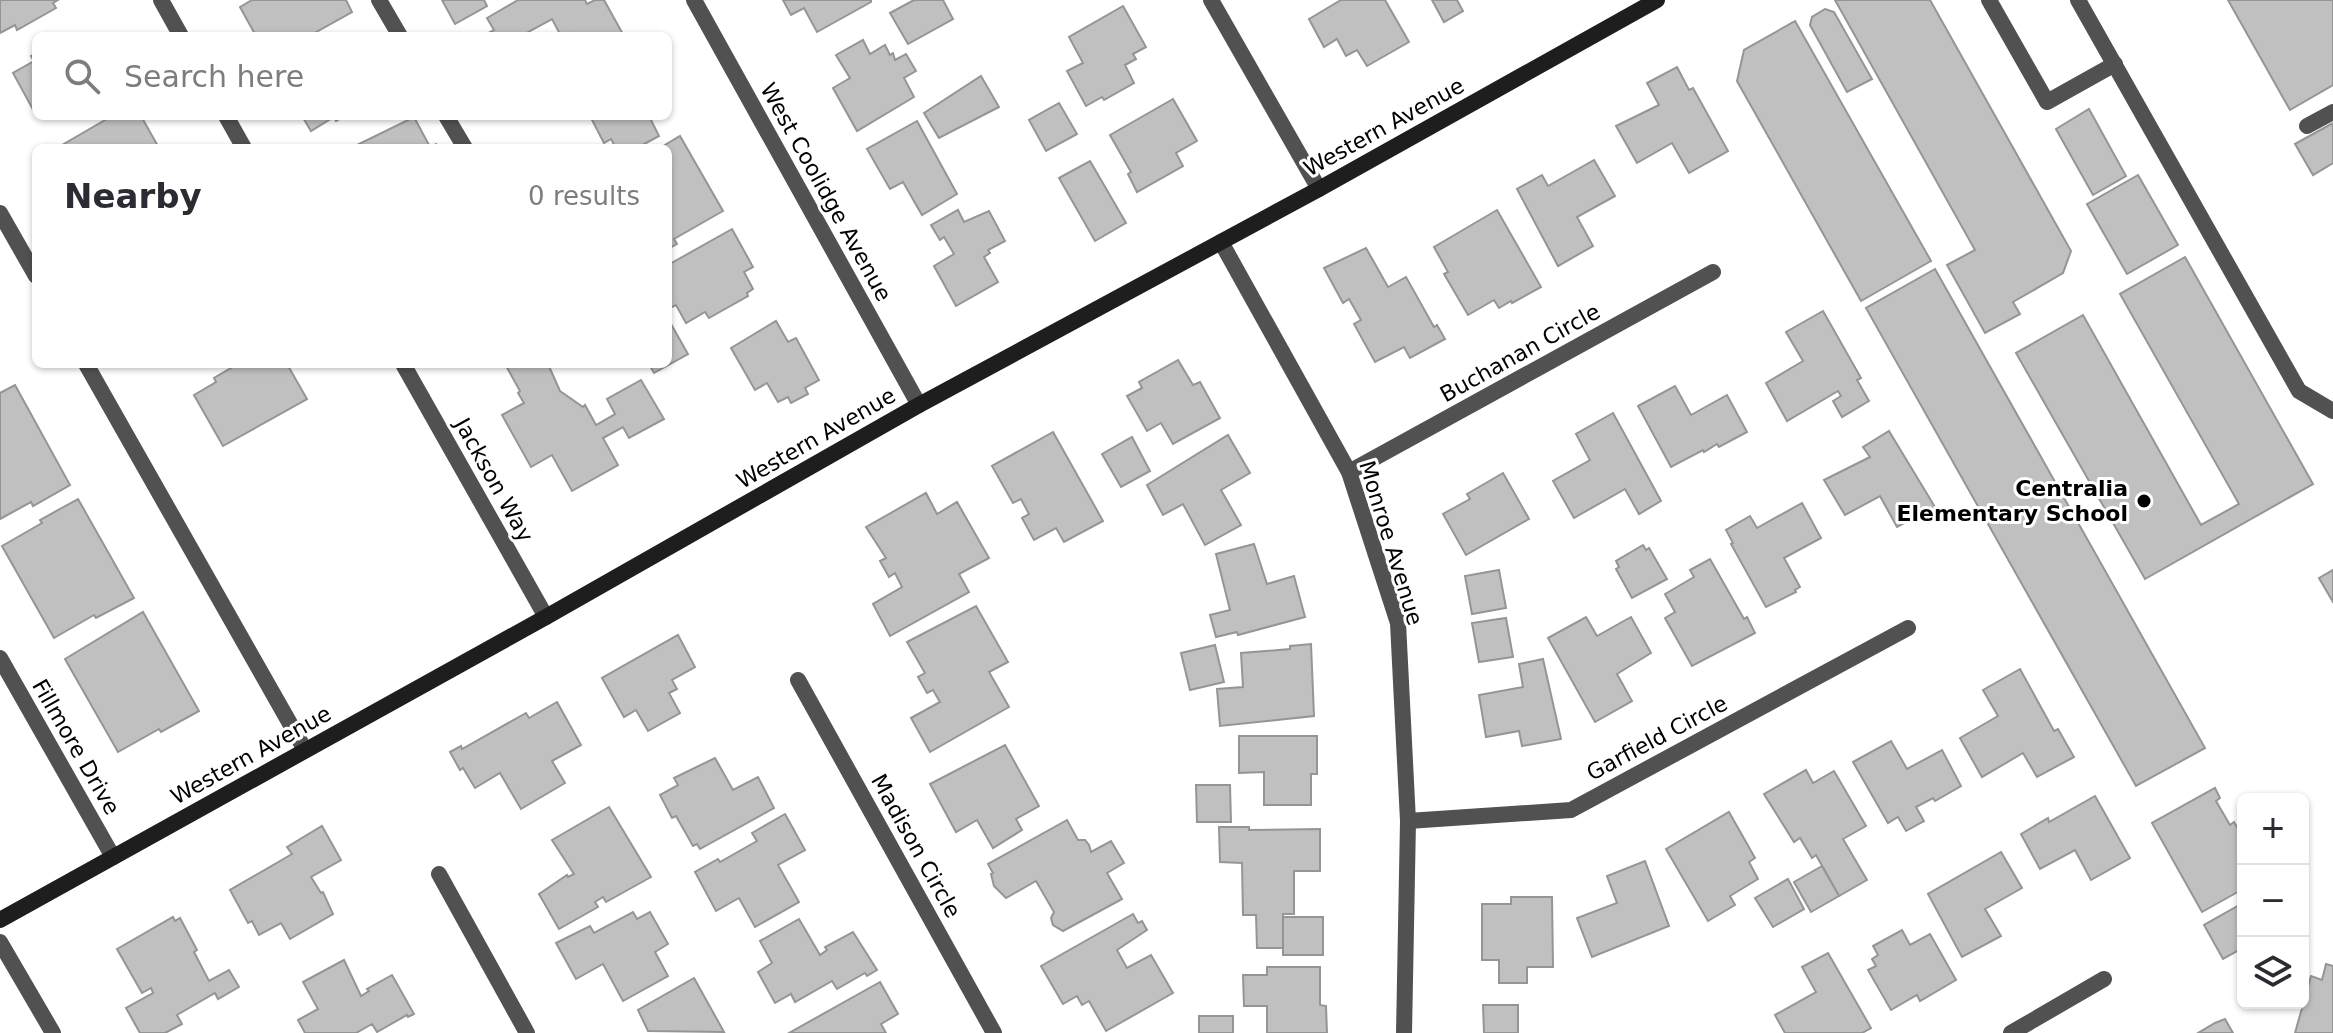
<!DOCTYPE html>
<html lang="en">
<head>
<meta charset="utf-8">
<style>
	:root { --surface:#fff; --page:#f7f7f7; --text:#2b2b33; --muted:#7c7c81; --line:#e1e1e2 }
	body { margin:0; font-family:"DejaVu Sans",sans-serif; background:var(--page); color:var(--text) }
	.controls { position:absolute; right:24px; bottom:24px; display:grid; overflow:hidden; border-radius:12px; box-shadow:0 2px 6px #0004 }
	.controls button { width:72px; height:72px; display:grid; place-items:center; padding:0; border:0; border-bottom:2px solid var(--line); background:var(--surface); color:var(--text); font:40px sans-serif }
	.list { margin:0; padding:0; list-style:none }
	h2 { display:flex; justify-content:space-between; align-items:center; height:104px; margin:0; padding:0 32px; font-size:34px }
	h2 small { font-size:26px; font-weight:400; color:var(--muted) }
	.icon { flex:none; width:44px; height:44px; fill:none; stroke:currentColor; stroke-width:2; stroke-linecap:round; stroke-linejoin:round }
	.map { position:relative; flex:none; width:2333px; height:1033px; overflow:hidden }
	.search { position:absolute; background:var(--surface); box-shadow:0 2px 6px #0004; left:32px; top:32px; width:640px; height:88px; display:flex; align-items:center; gap:20px; box-sizing:border-box; padding:0 28px; border-radius:12px; color:var(--muted); font-size:30px }
	.panel { position:absolute; background:var(--surface); box-shadow:0 2px 6px #0004; left:32px; top:144px; width:640px; height:224px; border-radius:12px }
	.map>svg:first-child { display:block }
	.building { fill:#c0c0c0; stroke:#959595; stroke-width:2 }
	.lines { fill:none; stroke-linecap:round; stroke-linejoin:round }
	.lane { stroke:#515151; stroke-width:16 }
	.street { stroke:#515151; stroke-width:16 }
	.secondary { stroke:#1e1e1e; stroke-width:16 }
	.poi-dot { fill:#000; stroke:#fff; stroke-width:3 }
	.labels { text-anchor:middle; dominant-baseline:central; stroke-width:6; stroke-linejoin:round; paint-order:stroke }
	.street-label { font-size:22px; fill:#000; stroke:#fff }
	.poi-label { font-size:22px; font-weight:bold; fill:#000; stroke:#fff; text-anchor:end }
</style>
</head>
<body>
<div class="map">
<svg width="2333" height="1033" viewBox="0 0 2333 1033">
	<rect width="100%" height="100%" fill="#fff"/>
	<g class="building">
		<polygon points="0,0 58,0 53,3 56,8 17,30 15,25 0,33"/>
		<polygon points="252,0 346,0 352,12 309,36 256,36 240,7"/>
		<polygon points="442,0 484,0 487,6 455,24"/>
		<polygon points="518,0 585,0 587,4 595,0 604,0 624,36 570,36 569,33 561,36 552,19 521,36 483,36 494,30 487,18"/>
		<polygon points="783,0 871,0 871,2 817,32 804,8 791,15"/>
		<polygon points="914,0 943,0 953,19 908,44 890,13"/>
		<polygon points="1341,0 1385,0 1409,42 1367,66 1357,50 1346,56 1337,39 1324,47 1309,19"/>
		<polygon points="1432,0 1457,0 1463,11 1444,22"/>
		<polygon points="1835,0 1930,0 2071,251 2063,273 2013,302 2020,314 1985,333 1947,265 1975,250"/>
		<polygon points="2228,0 2333,0 2333,85 2290,110"/>
		<polygon points="1123,6 1146,47 1133,54 1136,59 1125,65 1134,83 1104,100 1102,97 1086,106 1067,71 1083,63 1069,37"/>
		<polygon points="1825,9 1834,12 1872,79 1847,92 1810,25 1812,17"/>
		<polygon points="1795,21 1931,261 1861,301 1737,81 1744,50"/>
		<polygon points="863,40 870,54 885,45 890,55 893,53 895,60 906,54 916,71 904,78 914,97 857,131 833,88 850,78 836,55"/>
		<polygon points="36,53 36,115 13,73 34,61 31,56"/>
		<polygon points="1677,67 1689,90 1693,88 1728,151 1689,173 1672,143 1637,163 1616,126 1659,105 1647,83"/>
		<polygon points="981,76 999,107 939,138 924,113"/>
		<polygon points="1173,99 1197,141 1176,153 1183,166 1137,192 1128,174 1131,172 1110,135"/>
		<polygon points="1059,103 1077,134 1046,151 1029,120"/>
		<polygon points="2089,109 2126,176 2093,195 2056,129"/>
		<polygon points="112,116 141,116 159,148 57,148"/>
		<polygon points="302,116 344,116 336,121 334,117 311,131"/>
		<polygon points="590,116 649,116 659,136 637,148 616,148 611,139 604,143"/>
		<polygon points="414,117 430,147 436,144 438,148 353,147"/>
		<polygon points="917,121 957,194 922,215 903,182 890,189 867,149"/>
		<polygon points="2333,123 2333,163 2313,175 2295,144"/>
		<polygon points="680,136 723,211 674,239 677,244 668,249 668,148 660,148"/>
		<polygon points="1594,160 1615,196 1577,217 1593,246 1558,266 1517,189 1542,175 1548,186"/>
		<polygon points="1090,161 1126,223 1095,241 1059,178"/>
		<polygon points="2138,175 2178,245 2127,274 2087,204"/>
		<polygon points="958,210 964,222 989,211 1005,241 988,250 990,253 984,257 998,282 956,306 934,266 954,254 944,237 940,240 931,225"/>
		<polygon points="1497,210 1541,287 1512,303 1511,301 1499,308 1494,300 1468,315 1444,274 1448,272 1434,247"/>
		<polygon points="732,229 753,267 744,272 753,289 747,293 748,296 709,318 705,312 686,323 676,305 668,309 668,265"/>
		<polygon points="1366,248 1388,287 1406,277 1434,327 1437,325 1445,339 1410,358 1404,347 1375,362 1354,324 1361,320 1349,299 1343,303 1324,268"/>
		<polygon points="2185,257 2313,484 2145,579 2016,353 2083,315 2201,525 2239,504 2120,294"/>
		<polygon points="1935,269 2205,748 2136,786 1866,308"/>
		<polygon points="1823,311 1861,378 1857,380 1869,401 1842,417 1833,401 1841,396 1838,391 1787,421 1766,383 1803,361 1786,332"/>
		<polygon points="776,321 788,342 796,338 819,380 805,388 808,394 791,403 788,397 778,402 767,383 755,390 731,348"/>
		<polygon points="671,324 688,354 654,373 649,364 668,364 668,325"/>
		<polygon points="1178,360 1193,385 1200,382 1220,418 1173,444 1161,423 1147,431 1127,396 1142,388 1139,382"/>
		<polygon points="238,364 287,364 307,399 223,446 194,395 216,382 214,378"/>
		<polygon points="505,364 548,364 560,391 583,407 585,405 596,425 615,414 607,399 641,380 664,419 629,438 623,427 603,438 618,465 572,491 552,455 531,467 502,415 524,403 518,393 520,391"/>
		<polygon points="15,385 70,485 33,506 31,502 0,519 0,393"/>
		<polygon points="1675,386 1691,415 1727,395 1747,432 1719,447 1717,444 1704,452 1703,450 1671,467 1638,406"/>
		<polygon points="1613,413 1661,501 1639,514 1625,489 1574,518 1553,481 1590,460 1576,434"/>
		<polygon points="1889,431 1935,507 1897,527 1880,496 1845,515 1824,480 1870,457 1863,447"/>
		<polygon points="1053,432 1103,521 1064,542 1056,528 1034,540 1022,518 1029,514 1021,499 1013,503 992,466"/>
		<polygon points="1228,435 1250,473 1221,490 1241,525 1205,545 1183,504 1163,515 1147,485"/>
		<polygon points="1132,437 1150,471 1121,487 1102,454"/>
		<polygon points="1503,473 1529,519 1466,555 1443,514 1470,499 1467,494"/>
		<polygon points="926,493 937,514 957,502 989,558 959,574 969,592 890,636 873,604 902,587 895,573 889,577 880,561 886,558 866,527"/>
		<polygon points="78,499 134,598 96,618 94,615 54,638 2,546 42,523 40,520"/>
		<polygon points="1802,503 1821,538 1784,558 1800,587 1795,590 1796,592 1766,607 1731,544 1733,543 1726,530 1750,516 1757,528"/>
		<polygon points="1254,544 1267,584 1294,576 1305,617 1238,635 1237,632 1216,637 1210,615 1230,610 1216,554"/>
		<polygon points="1643,545 1646,550 1649,548 1667,579 1632,598 1616,569 1619,567 1616,561"/>
		<polygon points="1710,559 1744,619 1747,617 1755,633 1692,666 1665,618 1675,612 1665,594 1694,577 1690,570"/>
		<polygon points="1499,570 1506,608 1472,614 1465,576"/>
		<polygon points="2333,570 2333,602 2319,578"/>
		<polygon points="976,606 1008,662 989,672 1009,707 930,752 911,718 940,702 933,690 927,693 918,677 925,673 907,642"/>
		<polygon points="143,612 199,711 161,732 159,729 118,752 65,659"/>
		<polygon points="1586,617 1597,636 1631,617 1651,653 1617,674 1632,701 1595,722 1548,638"/>
		<polygon points="1506,618 1513,657 1479,662 1472,623"/>
		<polygon points="678,635 695,667 672,680 677,689 669,693 680,713 648,731 636,710 624,717 602,678"/>
		<polygon points="1311,644 1314,716 1220,726 1217,689 1243,687 1241,653 1290,649 1290,646"/>
		<polygon points="1215,645 1224,682 1190,690 1181,653"/>
		<polygon points="1543,659 1561,739 1522,746 1519,731 1486,737 1479,695 1523,687 1519,664"/>
		<polygon points="2020,669 2054,731 2058,729 2074,757 2037,777 2023,753 1982,777 1960,738 1998,716 1983,690"/>
		<polygon points="557,702 581,745 552,761 565,783 521,809 500,773 475,788 463,768 460,770 450,752 461,746 462,749 526,713 529,718"/>
		<polygon points="1239,736 1317,736 1317,774 1311,774 1311,805 1264,805 1264,772 1239,773"/>
		<polygon points="1891,741 1907,769 1942,750 1961,786 1935,801 1933,798 1916,807 1924,821 1906,831 1898,817 1888,823 1853,762"/>
		<polygon points="1005,745 1039,806 1016,819 1022,830 993,848 977,820 956,832 930,784"/>
		<polygon points="715,758 733,790 758,777 774,808 700,849 697,844 693,846 676,816 672,818 660,795 678,785 674,778"/>
		<polygon points="1806,770 1813,783 1834,771 1866,826 1843,839 1867,880 1839,896 1816,855 1812,858 1800,838 1794,842 1764,794"/>
		<polygon points="1196,785 1230,785 1231,822 1197,822"/>
		<polygon points="2215,788 2220,798 2216,801 2230,825 2234,822 2243,838 2241,845 2243,849 2243,889 2202,912 2152,823"/>
		<polygon points="2095,796 2130,858 2091,880 2075,850 2040,869 2021,834 2048,818 2049,822"/>
		<polygon points="609,807 651,877 606,902 603,897 595,902 598,907 559,929 539,894 567,875 568,877 574,874 552,840"/>
		<polygon points="1729,812 1755,858 1749,862 1758,879 1730,896 1735,905 1708,921 1666,849"/>
		<polygon points="785,814 805,850 778,865 799,902 755,927 739,898 716,911 695,872 718,859 720,862 757,841 752,833"/>
		<polygon points="1067,820 1078,840 1085,840 1089,845 1091,852 1111,841 1124,863 1107,873 1122,899 1063,931 1053,925 1051,918 1054,912 1036,881 1006,898 994,886 991,874 993,873 988,864"/>
		<polygon points="322,826 341,860 311,877 321,893 323,892 333,914 290,939 281,923 259,935 252,921 248,923 230,890 292,854 287,847"/>
		<polygon points="1219,827 1249,827 1249,830 1320,829 1320,871 1294,871 1294,914 1283,914 1283,948 1257,948 1256,915 1243,915 1242,863 1220,862"/>
		<polygon points="2001,852 2022,888 1985,909 2001,936 1962,957 1928,894"/>
		<polygon points="1645,861 1669,926 1592,957 1577,918 1617,903 1607,876"/>
		<polygon points="1822,866 1839,896 1811,912 1794,882"/>
		<polygon points="1788,879 1804,909 1773,927 1755,898"/>
		<polygon points="1511,897 1552,897 1553,967 1527,967 1527,983 1499,983 1499,960 1482,960 1482,904 1511,904"/>
		<polygon points="2243,903 2243,948 2223,959 2204,925"/>
		<polygon points="633,912 637,919 650,912 668,944 655,952 668,976 623,1001 603,964 576,979 556,943 590,926 594,933"/>
		<polygon points="1133,914 1138,923 1142,921 1147,930 1117,950 1127,968 1151,955 1173,993 1106,1031 1089,1001 1082,1005 1077,996 1063,1004 1041,966"/>
		<polygon points="173,917 175,921 180,918 197,950 194,952 209,981 229,970 239,987 218,999 215,993 177,1015 182,1024 165,1033 140,1033 126,1008 153,993 151,988 142,993 117,949"/>
		<rect x="1283" y="917" width="40" height="38"/>
		<polygon points="799,919 820,955 827,950 825,947 853,932 877,970 867,976 865,973 837,989 832,981 795,1002 791,994 775,1003 758,972 772,963 760,941"/>
		<polygon points="1902,930 1910,945 1930,934 1956,980 1920,1001 1917,995 1891,1010 1868,970 1876,966 1872,959 1878,955 1873,946"/>
		<polygon points="1828,953 1871,1028 1862,1033 1785,1033 1775,1015 1816,992 1802,967"/>
		<polygon points="344,960 361,996 369,991 367,989 392,975 414,1014 408,1017 407,1015 377,1032 372,1024 356,1033 305,1033 298,1020 318,1009 303,982"/>
		<polygon points="2326,964 2333,966 2333,1033 2295,1033 2311,976 2322,980"/>
		<polygon points="1267,967 1320,967 1320,1005 1326,1006 1327,1033 1267,1033 1267,1006 1244,1006 1243,975 1267,975"/>
		<polygon points="694,978 724,1032 648,1031 638,1010"/>
		<polygon points="880,982 898,1014 881,1024 886,1033 789,1033"/>
		<polygon points="1483,1005 1518,1005 1518,1033 1484,1033"/>
		<rect x="1199" y="1016" width="34" height="17"/>
		<polygon points="2225,1019 2233,1033 2198,1033 2215,1023"/>
	</g>
	<g class="lines">
		<g class="lane">
			<polyline points="379,0 400,36"/>
			<polyline points="1989,0 2047,102 2115,64"/>
			<polyline points="2078,0 2299,391 2333,411"/>
			<polyline points="446,116 465,148"/>
			<polyline points="2307,126 2333,112"/>
			<polyline points="0,213 36,276"/>
			<polyline points="86,364 305,750"/>
		</g>
		<g class="street">
			<polyline points="161,0 181,36"/>
			<polyline points="694,0 919,405"/>
			<polyline points="1211,0 1319,189"/>
			<polyline points="226,116 244,148"/>
			<polyline points="1221,242 1349,472 1398,623 1408,821 1404,1033"/>
			<polyline points="403,364 546,617"/>
			<polyline points="1349,472 1713,272"/>
			<polyline points="0,658 113,857"/>
			<polyline points="798,680 994,1033"/>
			<polyline points="1408,821 1571,810 1908,628"/>
			<polyline points="439,874 527,1033"/>
			<polyline points="0,942 53,1033"/>
			<polyline points="2011,1033 2104,979"/>
		</g>
		<polyline class="secondary" points="0,920 546,617 919,405 1319,189 1657,0"/>
	</g>
	<circle class="poi-dot" cx="2144" cy="501" r="8"/>
	<g class="labels">
		<g class="street-label">
			<text transform="translate(1384 127) rotate(-29)">Western Avenue</text>
			<text transform="translate(826 192) rotate(61)">West Coolidge Avenue</text>
			<text transform="translate(1520 353) rotate(-29)">Buchanan Circle</text>
			<text transform="translate(816 438) rotate(-30)">Western Avenue</text>
			<text transform="translate(494 480) rotate(61)">Jackson Way</text>
			<text transform="translate(1391 543) rotate(73)">Monroe Avenue</text>
			<text transform="translate(1657 738) rotate(-28)">Garfield Circle</text>
			<text transform="translate(76 747) rotate(60)">Fillmore Drive</text>
			<text transform="translate(251 755) rotate(-29)">Western Avenue</text>
			<text transform="translate(916 846) rotate(61)">Madison Circle</text>
		</g>
		<g class="poi-label">
			<text x="2128" y="488">Centralia<tspan x="2128" dy="25">Elementary School</tspan></text>
		</g>
	</g>
</svg>
<div class="controls">
<button>+</button>
<button>−</button>
<button><svg class="icon" aria-label="layers" viewBox="0 0 24 24"><path d="M12 4l9 5-9 5-9-5zM3 14l9 5 9-5"/></svg></button>
</div>
<div class="search"><svg class="icon" aria-label="search" viewBox="0 0 24 24"><circle cx="10" cy="10" r="6"/><path d="M15 15l6 6"/></svg>Search here</div>
<section class="panel">
<h2>Nearby<small>0 results</small></h2>
<ul class="list">
</ul>
</section>
</div>
</body>
</html>
